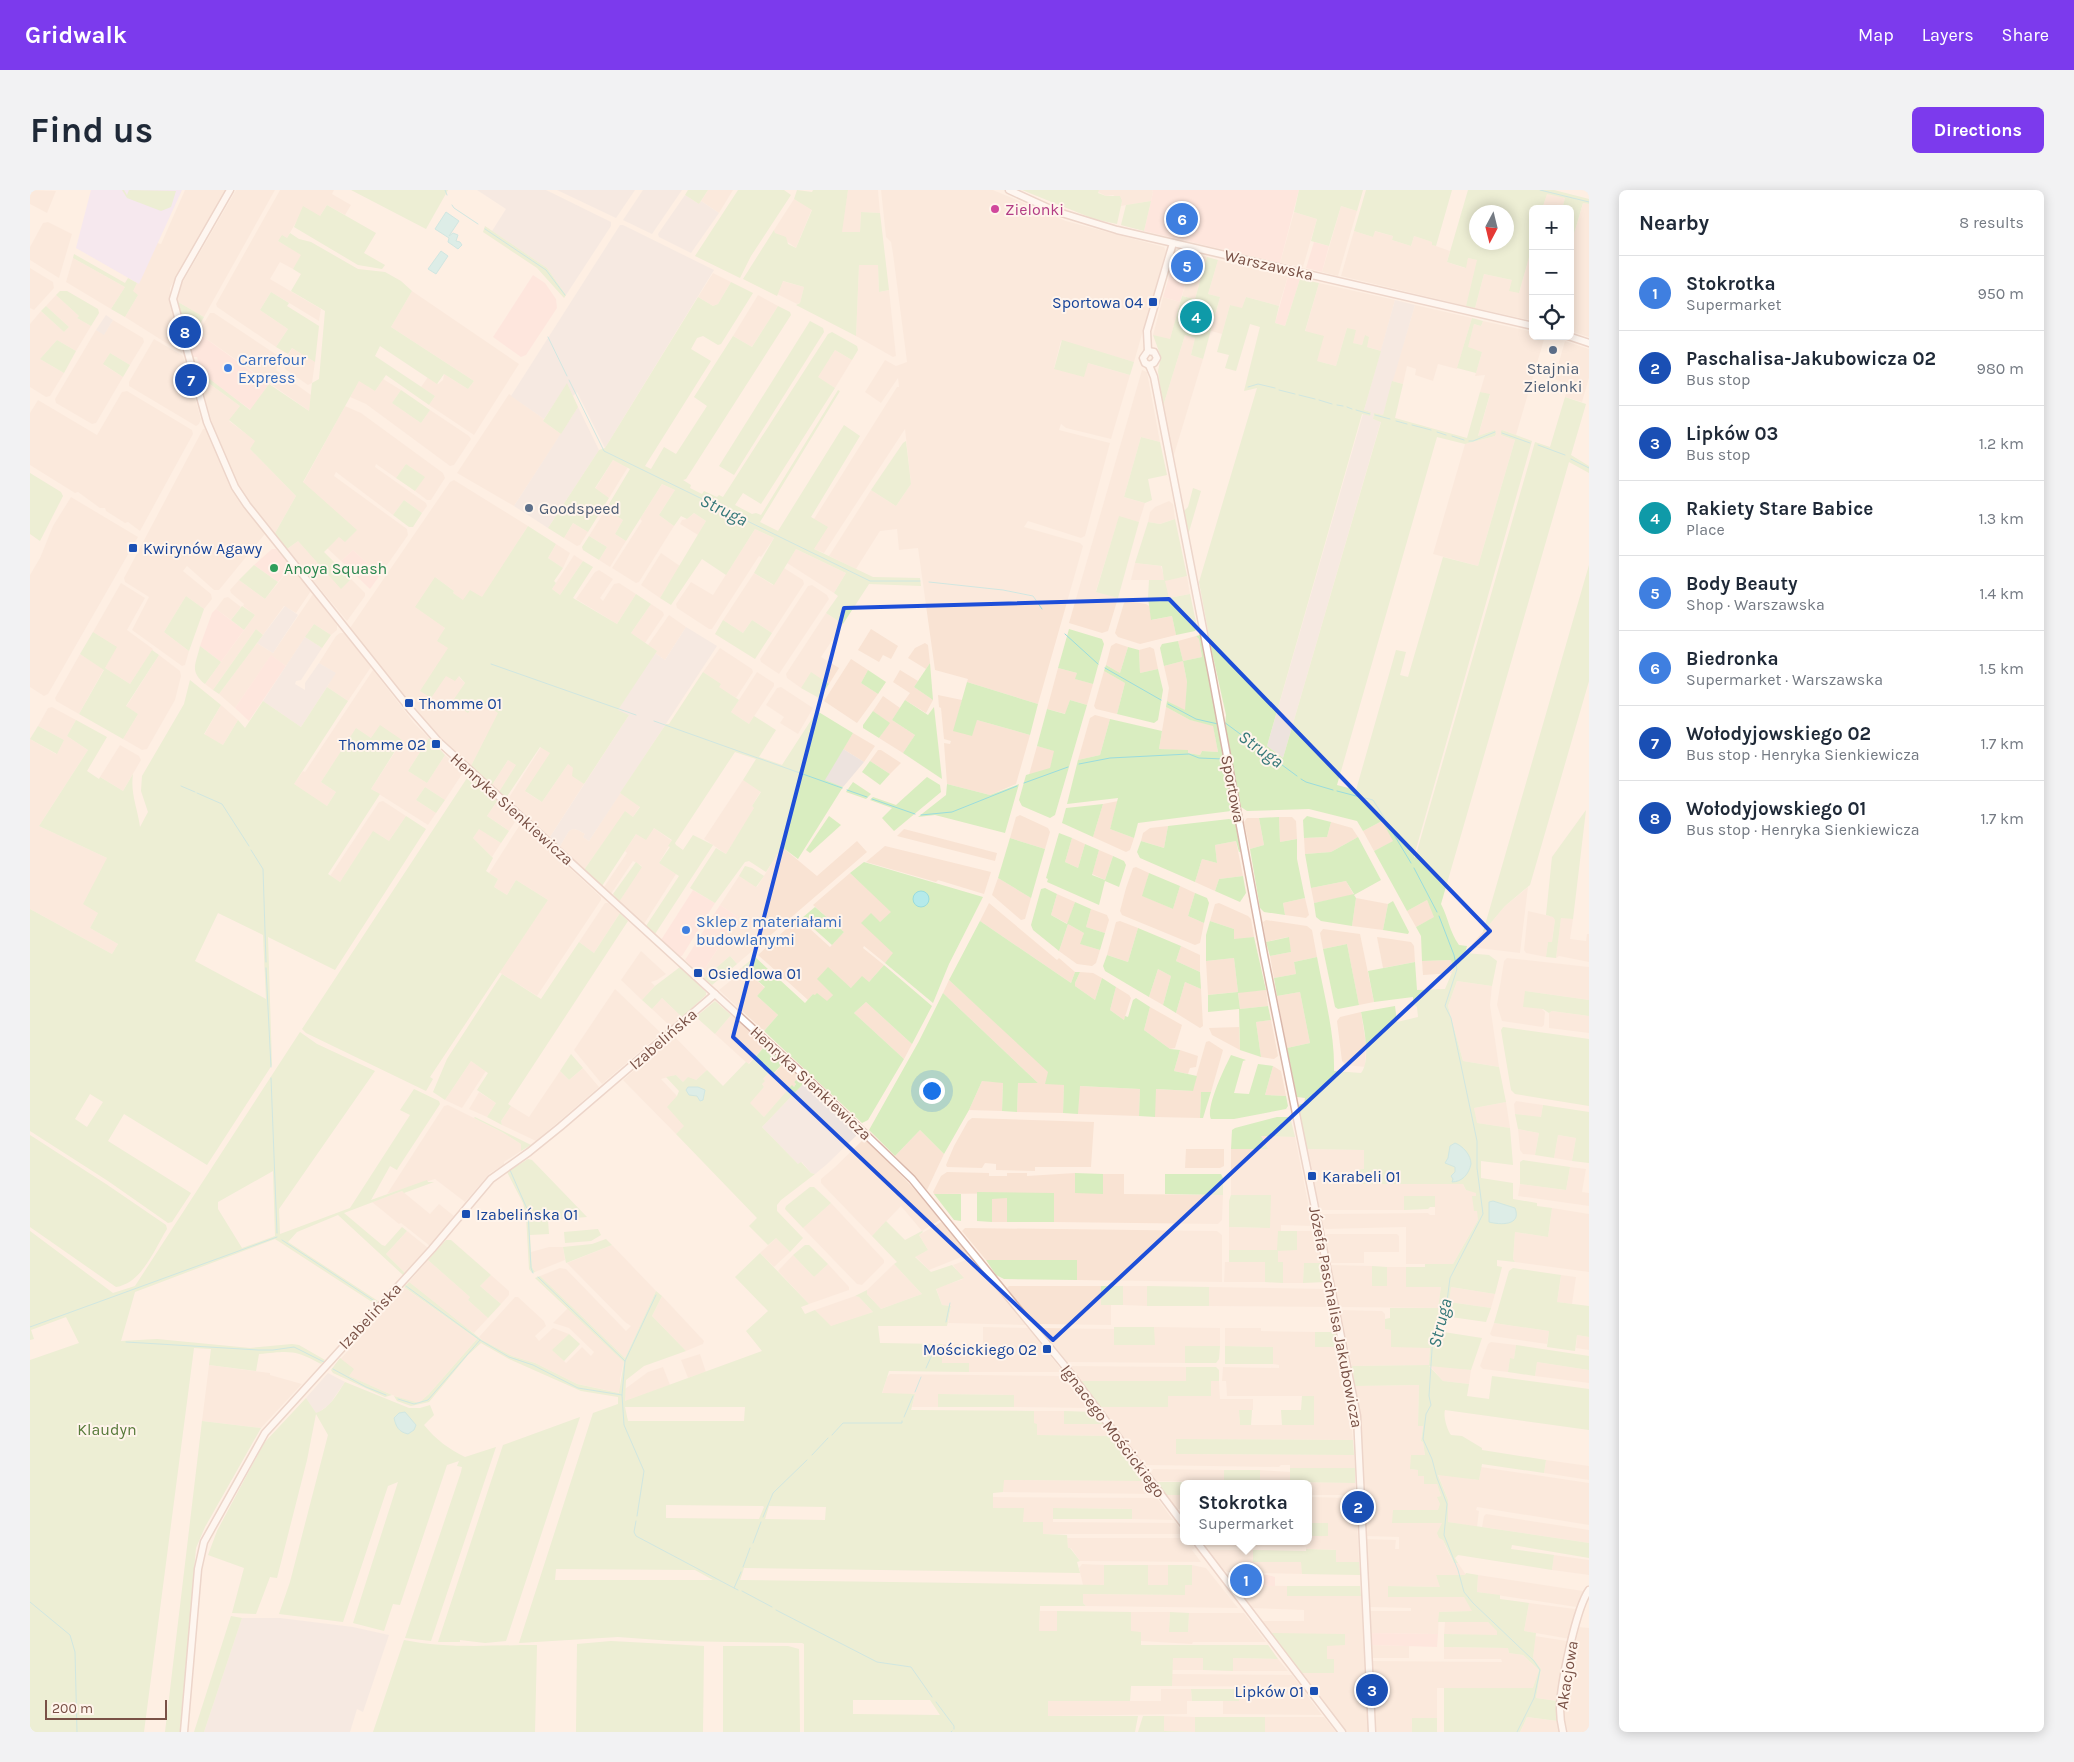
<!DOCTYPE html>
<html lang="en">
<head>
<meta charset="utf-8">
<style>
	:root { --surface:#fff; --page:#f2f2f3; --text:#1f2937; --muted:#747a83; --line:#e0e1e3; --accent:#7c3aed }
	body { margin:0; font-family:Karla,sans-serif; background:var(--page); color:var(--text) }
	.controls { position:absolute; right:15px; top:15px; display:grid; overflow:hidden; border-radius:8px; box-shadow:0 2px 12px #0003 }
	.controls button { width:45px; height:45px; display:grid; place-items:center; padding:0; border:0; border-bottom:1px solid var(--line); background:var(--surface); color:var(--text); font:25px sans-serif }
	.compass { position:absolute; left:1439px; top:15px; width:45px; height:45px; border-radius:50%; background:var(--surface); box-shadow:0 2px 12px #0003; rotate:187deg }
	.scale { position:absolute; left:15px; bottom:12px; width:122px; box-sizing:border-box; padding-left:5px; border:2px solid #795146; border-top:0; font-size:14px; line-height:18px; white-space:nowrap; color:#795146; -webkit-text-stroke:4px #fff4eb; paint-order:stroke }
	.you { position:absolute; left:901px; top:900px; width:18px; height:18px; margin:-12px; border:4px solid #fff; border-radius:50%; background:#1a73e8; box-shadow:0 0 0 8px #1a73e833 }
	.badge { display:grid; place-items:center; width:32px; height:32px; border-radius:50%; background:var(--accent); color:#fff; font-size:16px; font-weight:700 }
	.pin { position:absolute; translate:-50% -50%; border:2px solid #fff; box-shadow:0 1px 5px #0006 }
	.popup { position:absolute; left:1150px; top:1290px; width:132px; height:65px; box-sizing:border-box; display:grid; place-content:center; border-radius:8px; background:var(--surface); filter:drop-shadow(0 1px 4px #0005); font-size:16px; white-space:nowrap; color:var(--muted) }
	.popup b { font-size:19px; color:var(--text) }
	.popup::after { content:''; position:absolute; left:50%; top:100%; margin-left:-10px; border:10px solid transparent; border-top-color:var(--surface) }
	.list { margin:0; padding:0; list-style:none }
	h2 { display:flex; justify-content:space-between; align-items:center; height:65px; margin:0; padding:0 20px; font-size:21px }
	h2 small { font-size:16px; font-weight:400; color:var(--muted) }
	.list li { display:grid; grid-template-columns:32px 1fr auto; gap:15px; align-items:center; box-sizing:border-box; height:75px; padding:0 20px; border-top:1px solid var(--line) }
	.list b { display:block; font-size:19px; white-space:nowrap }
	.list p { margin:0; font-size:16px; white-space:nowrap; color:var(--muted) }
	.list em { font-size:16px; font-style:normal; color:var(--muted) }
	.icon { flex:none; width:28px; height:28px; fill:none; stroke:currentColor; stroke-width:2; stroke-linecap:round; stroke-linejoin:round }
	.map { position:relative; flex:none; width:1559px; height:1542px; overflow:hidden; border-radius:8px }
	header { display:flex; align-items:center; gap:30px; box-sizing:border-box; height:70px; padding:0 25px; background:var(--accent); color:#fff }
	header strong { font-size:24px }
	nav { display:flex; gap:28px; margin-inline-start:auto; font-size:18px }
	.intro { display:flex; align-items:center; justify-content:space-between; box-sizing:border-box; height:120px; padding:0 30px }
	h1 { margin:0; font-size:35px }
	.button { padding:12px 22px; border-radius:8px; background:var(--accent); color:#fff; font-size:18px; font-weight:700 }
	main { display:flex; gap:30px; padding:0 30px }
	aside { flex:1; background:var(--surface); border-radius:8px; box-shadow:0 2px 12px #0003 }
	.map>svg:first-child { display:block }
	.residential { fill:#f9e3d3 }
	.commercial { fill:#ffdcd6 }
	.industrial { fill:#ede3de }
	.education { fill:#eddffb }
	.green { fill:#d9edc0; fill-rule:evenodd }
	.water { fill:#b5eaea; stroke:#9adcdd }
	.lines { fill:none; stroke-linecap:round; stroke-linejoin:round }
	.stream { stroke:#9adcdd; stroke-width:1 }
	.secondary-casing { stroke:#d9b7aa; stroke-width:9 }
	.secondary { stroke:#fff; stroke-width:6 }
	.marked { fill:none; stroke:#1d4ed8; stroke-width:4; stroke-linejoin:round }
	.hotel-dot { fill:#d1479c; stroke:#fff4eb; stroke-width:2 }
	.transit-dot { fill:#1a4fb4; stroke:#fff4eb; stroke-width:2 }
	.service-dot { fill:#5c6f8a; stroke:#fff4eb; stroke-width:2 }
	.shop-dot { fill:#3f7fe0; stroke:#fff4eb; stroke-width:2 }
	.leisure-dot { fill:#2e9e5b; stroke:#fff4eb; stroke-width:2 }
	.labels { text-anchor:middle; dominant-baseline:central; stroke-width:4; stroke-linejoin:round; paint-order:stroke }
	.hotel-label { font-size:16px; fill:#b23c85; stroke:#fff4eb; text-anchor:start }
	.street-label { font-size:16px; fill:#795146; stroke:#fff4eb }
	.transit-label { font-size:16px; fill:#164399; stroke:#fff4eb; text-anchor:start }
	.shop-label { font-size:16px; fill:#366cbe; stroke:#fff4eb; text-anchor:start }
	.service-label { font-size:16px; fill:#4e5e75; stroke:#fff4eb }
	.leisure-label { font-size:16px; fill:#27864d; stroke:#fff4eb; text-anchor:start }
	.park-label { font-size:16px; fill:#577a3a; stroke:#fff4eb }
	.water-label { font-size:18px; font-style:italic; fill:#357879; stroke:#fff4eb }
</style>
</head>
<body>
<header>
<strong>Gridwalk</strong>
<nav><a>Map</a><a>Layers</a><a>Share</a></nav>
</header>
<div class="intro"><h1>Find us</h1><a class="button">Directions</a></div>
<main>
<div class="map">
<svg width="1559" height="1542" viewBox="0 0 1559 1542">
	<rect width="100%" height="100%" fill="#feefe3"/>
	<g class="residential">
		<polygon points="0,0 26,1 17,23 0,14"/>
		<polygon points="155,0 196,0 140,98 140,111 152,163 95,127 108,105 102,101 107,93 109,93 127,53 131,54"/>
		<polygon points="206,0 245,0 174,127 148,112 147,102"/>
		<polygon points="250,0 304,0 302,4 321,15 315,25 297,15 290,26 269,27 257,48 248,51 272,65 263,79 250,72 240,89 291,119 289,131 241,102 230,120 258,139 246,157 187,117 186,114"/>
		<polygon points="678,0 703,0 689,23 671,11"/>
		<polygon points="818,0 848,0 850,23 831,22 830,43 811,42"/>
		<polygon points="851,0 963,0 1036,31 1134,57 1136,61 1104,172 1031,151 1024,178 1058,173 1100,185 1081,249 1036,238 1031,234 1029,240 1080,253 1055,346 1051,348 998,331 994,337 1050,353 1053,356 1008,514 937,492 938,489 905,480 888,358 869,360 867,339 850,341 826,379 799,366 841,300 866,316 881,294 875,239 794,363 784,359 784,329 867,197 869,197 868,188 851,213 835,202 855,170 866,176 877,172 863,64 861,52 856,47"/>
		<polygon points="1069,0 1122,0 1123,2 1121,11 1091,16 1092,11 1083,5 1076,6 1068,2"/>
		<polygon points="1517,3 1535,8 1532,19 1512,19"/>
		<polygon points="764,9 782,19 766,58 745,43 744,40"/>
		<polygon points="1553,13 1559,14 1559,147 1540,141 1540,46 1543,47"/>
		<polygon points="1311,16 1327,21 1308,86 1292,82"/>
		<polygon points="1264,22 1287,29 1273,77 1250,73"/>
		<polygon points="18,32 42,44 29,88 0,70 0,57 13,33"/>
		<polygon points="1324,41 1343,47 1344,41 1363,46 1362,50 1381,56 1384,46 1403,52 1403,55 1420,61 1417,72 1435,78 1438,68 1448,70 1436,116 1311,86"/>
		<polygon points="1503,53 1503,122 1500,130 1445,118 1454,84 1482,90 1489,103"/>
		<polygon points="1164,64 1177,67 1165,109 1152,106"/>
		<polygon points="43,68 95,97 81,119 36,92"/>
		<polygon points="1188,70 1258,86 1249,116 1216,107 1212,119 1200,115 1192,144 1181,141 1190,107 1178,104"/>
		<polygon points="829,75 848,75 849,102 859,100 866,166 863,167 826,146"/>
		<polygon points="0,78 23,92 24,98 4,120 0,118"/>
		<polygon points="683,83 701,92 688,114 683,116 668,107"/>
		<polygon points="752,91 774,97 770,113 767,114 747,104"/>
		<polygon points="1289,93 1365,110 1351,161 1337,157 1335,146 1332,155 1322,153 1317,138 1306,176 1287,171 1275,142"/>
		<polygon points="382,101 489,174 444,245 399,215 405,206 391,197 398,187 408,194 413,190 414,184 438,199 444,191 361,137"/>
		<polygon points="26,105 49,126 47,128 61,136 46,161 27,150 10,169 34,183 20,206 16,207 0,197 0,134 11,121 34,142 39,137 16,116"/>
		<polygon points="728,105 748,116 722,157 703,146"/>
		<polygon points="1133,107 1150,112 1140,150 1123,145"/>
		<polygon points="1385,115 1442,128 1427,179 1408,174 1403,191 1385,185 1386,179 1377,176 1373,194 1362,191"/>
		<polygon points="180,123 184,123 247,165 249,170 246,180 281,205 279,221 168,143"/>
		<polygon points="83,130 113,148 114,152 100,175 80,163 74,175 93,187 66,233 62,234 26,213 25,209 66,140 74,144"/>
		<polygon points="1453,131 1503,142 1503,146 1515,146 1486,245 1472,240 1471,245 1485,250 1448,376 1403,364 1435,254 1465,246 1466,244 1465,240 1448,246 1460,205 1450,202 1455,185 1445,186 1452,162 1437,158 1444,134 1451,136"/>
		<polygon points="1155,145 1165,148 1161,165 1173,169 1143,268 1133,216"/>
		<polygon points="124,149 153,166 171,229 169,234 166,236 99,196 99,192"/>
		<polygon points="1535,151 1559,159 1559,188 1552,212 1535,207 1538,194 1524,189"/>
		<polygon points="262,158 285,172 282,193 278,195 255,179 254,174"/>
		<polygon points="805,160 822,170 805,198 787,187"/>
		<polygon points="1112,180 1117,182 1130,252 1111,247 1094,307 1115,313 1109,332 1089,327 1066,401 1088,408 1078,441 1072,443 1039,433"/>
		<polygon points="169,186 210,216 199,231 226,251 220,259 266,306 244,345 239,339 189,400 184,400 157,376 153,381 181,404 182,409 174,419 156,406 134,442 159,461 155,475 152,476 102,440 119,407 95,392 94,388 173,239 183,236"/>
		<polygon points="353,189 371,200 362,213 391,233 400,220 439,246 441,249 424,275 420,276 336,214 320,207 329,190 345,201"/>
		<polygon points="97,201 162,240 163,244 110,341 98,332 95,333 76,321 75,318 70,318 48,302 45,303 0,275 0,223 8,210 67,245 92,202"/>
		<polygon points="479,204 514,229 513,231 531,244 484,316 427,283"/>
		<polygon points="315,216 331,223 413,283 415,288 401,310 397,310 385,301 394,287 376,274 366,288 346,274 345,277 396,313 397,316 392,323 374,310 363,325 306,282 304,286 377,339 378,345 350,385 323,360 311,371 297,358 309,347 273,293"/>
		<polygon points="583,270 598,277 579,308 565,299"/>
		<polygon points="424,290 498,336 452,408 434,411 423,403 424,401 405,387 418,458 416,485 428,486 435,493 423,513 448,509 469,523 441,576 396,534 320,438 420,292"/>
		<polygon points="632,294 645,300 629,325 644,336 609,392 606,393 582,378 612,331 610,329"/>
		<polygon points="41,307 108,347 18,504 14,506 0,497 0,385 10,368 23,336"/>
		<polygon points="1139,311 1143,314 1145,329 1130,334 1118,332 1120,322 1125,317"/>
		<polygon points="576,319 593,330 585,344 596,351 580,377 569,370 577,357 559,346"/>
		<polygon points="664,323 676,331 668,345 650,334 652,330 657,329"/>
		<polygon points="543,333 558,342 550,355 547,356 534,348"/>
		<polygon points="725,339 744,348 731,367 729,366 682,439 679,439 647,418 646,414 661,392 683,405"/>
		<polygon points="268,351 311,398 321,389 335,403 335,406 317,431 257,359"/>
		<polygon points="526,354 540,363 533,378 518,368"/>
		<polygon points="766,359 816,383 804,403 757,373"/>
		<polygon points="631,363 650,376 630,408 611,395"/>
		<polygon points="544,365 553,371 530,405 522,399"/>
		<polygon points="1105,373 1131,376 1135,390 1157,386 1160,404 1139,408 1134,390 1101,390"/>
		<polygon points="261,377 281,401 266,423 254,416 233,445 226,439 183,500 175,494 225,425 213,416 214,414 201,403 200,400 209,390 235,409"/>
		<polygon points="754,378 773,390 774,394 742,443 722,430 713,443 693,430 724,383 743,395"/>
		<polygon points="569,380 583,389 570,408 573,411 584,394 589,393 606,404 587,434 546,409 565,382"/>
		<polygon points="91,393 115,408 97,440 123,459 100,494 75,478 86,457 63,442"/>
		<polygon points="782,395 797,405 799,409 749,484 731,472 730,469 778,396"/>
		<polygon points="283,404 307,435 307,440 301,445 284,434 256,476 241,466 205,518 189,504 227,453 243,463"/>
		<polygon points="198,407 211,417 201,430 186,419 194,408"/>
		<polygon points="1097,411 1116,414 1119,416 1122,430 1142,426 1146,445 1110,454 1088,447 1085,443 1094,413"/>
		<polygon points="621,414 633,422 634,425 615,453 601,443"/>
		<polygon points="796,423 813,434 791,467 809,478 799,494 781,483 771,498 757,488 756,484"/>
		<polygon points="639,425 656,437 635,470 625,463 626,461 618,455"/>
		<polygon points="841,439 868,456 861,469 853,465 849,472 828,460"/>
		<polygon points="310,443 314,443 341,477 318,511 297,497 305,483 289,473 306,446"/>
		<polygon points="1166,446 1169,449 1172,467 1153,471 1157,492 1156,521 1137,511 1139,498 1134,476 1153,471 1148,451"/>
		<polygon points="895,453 898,455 900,473 896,479 878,468 885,458"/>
		<polygon points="1086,453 1098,457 1090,483 1076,475 1081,456"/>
		<polygon points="1120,457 1124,459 1128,479 1110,483 1109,460"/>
		<polygon points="690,458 722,479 723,482 706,508 688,497 690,494 673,482"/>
		<polygon points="50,464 74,479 49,524 26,511 25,508"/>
		<polygon points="129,465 150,481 151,486 145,510 117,559 112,560 93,549 108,524 96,517"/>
		<polygon points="821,469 838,480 831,493 848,504 827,533 794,511"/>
		<polygon points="1028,478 1047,483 1046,489 1063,494 1057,515 1040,510 1036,524 1017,519"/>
		<polygon points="343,480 384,533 399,548 378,581 397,593 415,565 434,581 415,610 395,597 386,610 406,623 398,635 341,599 372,551 341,548 326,539 291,592 306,602 297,616 263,595 273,581 275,582"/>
		<polygon points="870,480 888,491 884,497 903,510 896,523 875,510 880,503 863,492"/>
		<polygon points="1074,481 1095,493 1087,524 1066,519 1064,516"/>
		<polygon points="727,482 744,493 744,496 719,534 701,522"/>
		<polygon points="751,497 783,518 768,544 750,533 754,527 736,515 747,498"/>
		<polygon points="908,505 932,510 924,541 947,530 1000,545 986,594 960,605 917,594 914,553 920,554 921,551 914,549 911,518 909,517"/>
		<polygon points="853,506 870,518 862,530 885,545 873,563 849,548 859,533 843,521"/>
		<polygon points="191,515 208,530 193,555 174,545"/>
		<polygon points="22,517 46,530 37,546 58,560 9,636 77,668 68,723 60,738 88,754 82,764 0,719 0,549 26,564 34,550 8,536 18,518"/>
		<polygon points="1136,517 1160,530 1183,535 1188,562 1172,561 1170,565 1158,563 1158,561 1129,559"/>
		<polygon points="1065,525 1080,529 1070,565 1048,570 1060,528"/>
		<polygon points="823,543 845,556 834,572 813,559"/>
		<polygon points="90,555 109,566 111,570 93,601 70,587"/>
		<polygon points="1007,556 1025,561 1020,579 999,585"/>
		<polygon points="511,557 521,563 496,602 512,612 538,574 543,578 543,586 554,594 520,647 478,609"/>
		<polygon points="848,560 851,560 871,573 860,584 840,571"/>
		<polygon points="478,570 487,575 469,602 462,595"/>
		<polygon points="713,590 731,601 722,616 725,618 696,664 674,649"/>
		<polygon points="590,603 610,616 603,627 595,622 554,680 530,656 539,641 543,639 548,640 555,644 553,647 559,651"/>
		<polygon points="353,611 376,626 359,651 343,642 310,692 300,686 349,612"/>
		<polygon points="467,611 484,626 485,632 479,641 457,626"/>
		<polygon points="1088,611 1080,639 1104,648 1100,660 1096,662 1063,647 1073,614"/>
		<polygon points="990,625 1018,638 1020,642 1015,659 980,648 986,627"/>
		<polygon points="1249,627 1262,627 1266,631 1267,649 1250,652"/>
		<polygon points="1217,628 1229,628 1234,655 1220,659 1214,632"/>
		<polygon points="1352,631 1364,651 1344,661 1333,641"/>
		<polygon points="1301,632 1322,638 1328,647 1301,662 1275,664 1274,648 1297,647"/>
		<polygon points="491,633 571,707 571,710 507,806 469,782 518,710 486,690 477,705 464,697 468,689 459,683"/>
		<polygon points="1138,636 1134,658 1111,651 1113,643 1120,638"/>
		<polygon points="449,638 471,653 462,667 443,648"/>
		<polygon points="624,638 642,651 629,673 646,684 614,734 589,712 612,676 603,671 581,704 574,697 597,663 595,661 606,644"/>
		<polygon points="874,639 967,663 965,671 867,646"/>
		<polygon points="1042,648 1055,654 1048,678 1035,672"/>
		<polygon points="827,651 837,662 707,774 700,766 674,788 671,785 708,727 690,715 709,686 727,697 752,657 787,686"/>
		<polygon points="1206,651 1213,686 1189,689 1185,701 1165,692 1172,669 1187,673 1185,655"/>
		<polygon points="855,656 961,682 954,704 908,690 906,692 836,672"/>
		<polygon points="1069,660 1083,666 1075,690 1062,684"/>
		<polygon points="1106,677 1119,683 1113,706 1143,719 1150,696 1165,703 1158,726 1174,733 1170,753 1165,755 1092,725 1090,721 1096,698 1103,678"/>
		<polygon points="820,683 862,722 850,732 864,763 855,773 834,756 833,758 854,775 839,792 821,798 798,778 803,805 797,812 783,804 778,810 728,765 768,728 800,757 814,742 783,715"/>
		<polygon points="968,688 1001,708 995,729 991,730 962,705"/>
		<polygon points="1316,691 1324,705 1284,713 1281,698"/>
		<polygon points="1498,697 1490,763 1440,757 1475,716"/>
		<polygon points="1027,704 1045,712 1038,734 1054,743 1051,754 1070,760 1066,773 1062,776 1047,774 1029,761 1038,734 1021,725"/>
		<polygon points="1275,708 1279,725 1276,728 1255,725 1253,713"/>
		<polygon points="1326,708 1358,714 1353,740 1322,736"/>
		<polygon points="1397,710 1405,727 1386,737 1377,721"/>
		<polygon points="575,713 578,713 590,723 564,763 549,752"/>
		<polygon points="959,713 1027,770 1029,768 1045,782 1041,793 950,731"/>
		<polygon points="1189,713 1218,726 1221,729 1224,747 1203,750 1204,739 1180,731 1185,714"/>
		<polygon points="1061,719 1077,725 1079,730 1075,743 1056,737"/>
		<polygon points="1498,721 1524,727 1525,730 1522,752 1518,752 1516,767 1496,763 1494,760"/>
		<polygon points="1531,727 1543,729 1540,749 1556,751 1557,744 1559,744 1559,772 1529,766 1526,768"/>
		<polygon points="1236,730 1277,736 1282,740 1287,767 1264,772 1266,784 1244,788 1240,766 1261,762 1258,747 1236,752 1233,732"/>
		<polygon points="1090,731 1108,738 1098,772 1077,765 1086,732"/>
		<polygon points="1293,739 1330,744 1344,812 1329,815 1317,754 1293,759 1290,743"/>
		<polygon points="1347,747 1381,752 1384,756 1385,772 1353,778"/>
		<polygon points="1151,756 1170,765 1170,782 1146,771"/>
		<polygon points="611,761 636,784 627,790 621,792 625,796 612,810 591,790"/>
		<polygon points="1204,768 1208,802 1236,800 1238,816 1210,819 1208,802 1178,805 1176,771"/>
		<polygon points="1477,768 1559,777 1559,810 1495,801 1515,822 1514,835 1512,837 1472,831 1467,815 1474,771"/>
		<polygon points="1421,770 1423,780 1422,783 1393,785 1392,771"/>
		<polygon points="712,777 735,798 727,806 748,825 734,841 689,800 705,787 703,785"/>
		<polygon points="1128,779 1141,786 1133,815 1119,807"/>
		<polygon points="1050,782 1063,783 1072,788 1065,810 1045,796 1045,793"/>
		<polygon points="919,790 1034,895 1033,923 987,922 988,893 1008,893 913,803"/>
		<polygon points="1427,791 1462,796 1460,815 1469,877 1433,871 1418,816"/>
		<polygon points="1155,792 1171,799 1173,836 1170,838 1146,823"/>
		<polygon points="1086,797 1099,805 1101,808 1094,830 1080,820"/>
		<polygon points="585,799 631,843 572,894 544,860"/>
		<polygon points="1270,802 1280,853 1257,858 1247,806"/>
		<polygon points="632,808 652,827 641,837 622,819"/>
		<polygon points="836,812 882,854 874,869 824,823"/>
		<polygon points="1120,817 1152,835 1145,858 1140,859 1114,840"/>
		<polygon points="1522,821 1559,826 1559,843 1519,838 1519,823"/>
		<polygon points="1331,822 1336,854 1335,877 1316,875 1312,871 1307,831 1310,827"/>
		<polygon points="701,825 735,856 718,874 685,844"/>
		<polygon points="1241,830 1248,866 1244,869 1231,867 1226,832"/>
		<polygon points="1209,837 1210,860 1182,845 1179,838"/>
		<polygon points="644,846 677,880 666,890 653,892 646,885 631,889 647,906 655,936 646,944 593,890"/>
		<polygon points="1179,851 1193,860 1181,902 1171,902 1170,928 1125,927 1125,899 1162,901 1176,852"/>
		<polygon points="1150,860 1168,866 1166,877 1160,878 1158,884 1144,881"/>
		<polygon points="441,871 456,881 432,918 415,910"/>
		<polygon points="753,873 769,887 764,892 766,894 764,897 762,896 734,927 719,913 734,897 732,894 733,889 740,881 744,884"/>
		<polygon points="1243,876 1251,881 1256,906 1235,905"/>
		<polygon points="553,878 569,897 506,951 472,935 471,931 481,916 499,927 530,881 539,890"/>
		<polygon points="952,891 973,892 972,921 939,920"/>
		<polygon points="1049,896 1110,899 1109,926 1048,924"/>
		<polygon points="449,902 466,913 457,927 439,919"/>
		<polygon points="1486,911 1513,915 1511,928 1485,924 1484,914"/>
		<polygon points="1476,912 1480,938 1446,933 1444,918"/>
		<polygon points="418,915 472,942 491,954 491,961 474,972 474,975 460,983 435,1012 405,989 357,1004 414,916"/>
		<polygon points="942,928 1064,932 1061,977 1005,977 1005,981 966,980 966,974 955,973 952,978 917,977 916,975 924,956 938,931"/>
		<polygon points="1488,939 1509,943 1505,965 1493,964 1490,960"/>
		<polygon points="890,940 914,964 897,1000 865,966"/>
		<polygon points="1528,945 1546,948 1542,971 1524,968"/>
		<polygon points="1230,946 1265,947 1282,1033 1281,1036 1251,1035 1251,1041 1248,1041 1267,1060 1267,1041 1281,1041 1284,1044 1291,1073 1274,1073 1273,1093 1253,1093 1253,1073 1248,1072 1247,1060 1199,1060 1199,1037 1230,1038 1241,1005 1201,1005 1201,959 1237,959"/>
		<polygon points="835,948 888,1003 910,1030 892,1041 871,1016 842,1046 791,993 791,989 804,978"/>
		<polygon points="1156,959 1194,959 1194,976 1190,978 1155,978"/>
		<polygon points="1277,959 1334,960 1334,980 1327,994 1433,994 1436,1000 1446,1002 1446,1006 1443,1006 1448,1021 1448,1030 1423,1074 1376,1074 1376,1037 1296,1039 1293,1036 1291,1026 1293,1024 1398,1023 1400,1025 1405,1025 1405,1006 1374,1006 1374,1020 1292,1020 1289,1018"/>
		<polygon points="1540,977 1556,979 1552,1002 1559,1003 1559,1016 1488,1006 1490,994 1536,1000"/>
		<polygon points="917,982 959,983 959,986 977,986 977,983 997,983 997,986 1045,983 1045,1003 1073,1003 1073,984 1094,984 1094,1004 1193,1005 1192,1030 1188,1034 1024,1032 1024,1003 904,1004 903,1002 911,986"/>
		<polygon points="372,1001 400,1024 409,1014 424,1026 400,1056 371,1033 369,1034 342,1012"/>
		<polygon points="962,1008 978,1008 977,1032 962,1032"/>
		<polygon points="801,1013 854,1070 854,1073 832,1095 827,1094 773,1038"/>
		<polygon points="1522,1018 1559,1024 1559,1082 1485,1072 1483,1069 1485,1042 1518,1047"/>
		<polygon points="911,1032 939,1064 899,1080 885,1066 898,1060 889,1045"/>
		<polygon points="935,1038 1187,1041 1192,1045 1192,1092 1047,1090 1047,1070 956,1070 932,1041"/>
		<polygon points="377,1041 398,1058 375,1083 356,1064"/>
		<polygon points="1297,1044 1367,1044 1369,1046 1369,1062 1334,1062 1334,1073 1300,1073 1295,1047"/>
		<polygon points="746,1048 760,1062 744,1077 730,1063"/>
		<polygon points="582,1055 626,1101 595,1168 510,1086 530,1078 536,1079 596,1141 601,1136 595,1132 537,1073"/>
		<polygon points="519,1057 533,1057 535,1070 505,1082 502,1077 501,1062"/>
		<polygon points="763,1065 784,1087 798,1074 819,1097 819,1100 779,1114 748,1081"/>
		<polygon points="941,1068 997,1135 918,1133 921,1116 912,1115 906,1098 933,1089 923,1075"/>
		<polygon points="398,1070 440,1107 438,1110 458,1128 444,1143 418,1125 379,1092"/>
		<polygon points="1195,1072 1235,1072 1235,1092 1194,1092"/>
		<polygon points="864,1074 892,1104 851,1119 837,1104 837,1100"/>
		<polygon points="1301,1075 1342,1076 1342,1096 1357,1096 1357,1077 1376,1077 1376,1096 1411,1097 1408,1118 1309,1117"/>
		<polygon points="461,1085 479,1101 479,1105 471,1114 450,1096"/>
		<polygon points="1531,1085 1546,1087 1542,1114 1527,1112"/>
		<polygon points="979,1096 1071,1096 1071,1115 1081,1115 1081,1135 1006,1134 977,1098"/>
		<polygon points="1093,1096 1117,1096 1117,1116 1093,1115"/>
		<polygon points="1179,1097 1297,1099 1301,1117 1179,1116"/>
		<polygon points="1421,1097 1465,1104 1461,1118 1419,1112"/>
		<polygon points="375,1098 447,1149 399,1204 389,1214 367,1207 313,1184 305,1175"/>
		<polygon points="632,1106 674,1151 673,1154 656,1161 622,1126"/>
		<polygon points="825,1106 829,1107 843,1122 801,1137 785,1120"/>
		<polygon points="485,1107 488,1107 514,1131 516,1136 505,1146 509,1151 523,1138 539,1144 523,1160 536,1173 552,1157 561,1166 564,1162 539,1138 523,1133 538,1118 594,1172 590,1189 590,1203 547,1194 505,1173 482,1166 452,1150 449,1147"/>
		<polygon points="1310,1120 1352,1121 1355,1124 1355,1139 1361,1140 1400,1158 1399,1175 1441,1180 1439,1194 1413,1191 1399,1175 1322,1176"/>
		<polygon points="1464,1133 1519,1141 1517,1154 1462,1146 1460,1144"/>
		<polygon points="953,1137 999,1138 1033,1182 939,1182 939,1173 912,1173 912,1154 953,1155"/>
		<polygon points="1124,1137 1190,1138 1190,1156 1155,1156 1155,1173 1036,1172 1009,1138 1084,1139 1084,1155 1124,1155"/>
		<polygon points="1195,1138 1231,1138 1231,1141 1285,1142 1285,1157 1309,1157 1319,1206 1323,1250 1146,1249 1146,1264 1324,1265 1325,1278 1260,1278 1260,1275 1251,1275 1249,1277 1117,1275 1113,1273 1071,1217 1137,1217 1138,1206 1181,1206 1181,1191 1189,1191 1190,1209 1223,1209 1223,1220 1209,1220 1210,1235 1284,1235 1284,1206 1197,1206 1196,1191 1192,1191 1193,1177 1249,1178 1249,1175 1243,1174 1243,1157 1195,1156"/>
		<polygon points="1547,1145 1559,1147 1559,1160 1546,1158"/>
		<polygon points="1461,1152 1486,1155 1484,1169 1480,1169 1478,1182 1453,1179 1450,1176 1458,1154"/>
		<polygon points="670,1164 676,1182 658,1188 651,1170"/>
		<polygon points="1507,1172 1559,1180 1559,1193 1505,1186"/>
		<polygon points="179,1175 240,1183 240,1185 272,1194 231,1238 172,1231"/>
		<polygon points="1039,1176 1156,1177 1156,1191 1051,1191"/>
		<polygon points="633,1177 640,1195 594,1212 595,1199 618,1182"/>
		<polygon points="860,1184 1033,1186 1057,1218 984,1217 984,1205 909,1204 908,1217 882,1217 885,1204 852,1204 857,1187"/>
		<polygon points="1389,1195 1388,1236 1393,1236 1391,1250 1393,1252 1395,1265 1380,1279 1388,1280 1394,1286 1407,1294 1411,1306 1408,1307 1410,1314 1409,1320 1364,1320 1363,1333 1412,1333 1413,1350 1417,1360 1424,1373 1428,1373 1436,1385 1406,1385 1411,1397 1359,1396 1363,1407 1434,1407 1443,1421 1409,1422 1408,1444 1340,1443 1339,1421 1381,1421 1381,1418 1339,1417 1335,1349 1366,1350 1365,1359 1369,1359 1369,1347 1335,1346 1330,1221 1325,1196"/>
		<polygon points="1004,1221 1034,1221 1034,1234 1073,1234 1082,1246 1006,1245 1004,1234"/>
		<polygon points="1516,1270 1559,1276 1559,1290 1514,1283"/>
		<polygon points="1451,1277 1559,1293 1559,1335 1447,1317 1446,1320 1449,1321 1447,1337 1418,1332 1418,1310 1408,1284 1449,1290"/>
		<polygon points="1123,1279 1194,1280 1194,1292 1127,1291 1121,1283"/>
		<polygon points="1230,1280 1260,1282 1261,1292 1325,1293 1325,1305 1279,1305 1278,1294 1230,1292"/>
		<polygon points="973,1290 1114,1291 1124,1304 973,1302"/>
		<polygon points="1136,1305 1153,1305 1153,1319 1147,1319"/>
		<polygon points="963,1307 1127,1308 1143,1330 1102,1329 1101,1319 1023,1318 1023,1332 1146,1333 1153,1344 1013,1344 993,1332 963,1318"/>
		<polygon points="1279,1307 1326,1308 1329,1372 1306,1373 1306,1360 1276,1359 1276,1357 1175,1357 1171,1351 1278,1351 1279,1346 1298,1346 1298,1333 1279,1333"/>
		<polygon points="1456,1324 1559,1340 1559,1353 1452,1337 1454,1326"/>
		<polygon points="1037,1348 1153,1348 1154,1351 1160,1351 1165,1358 1162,1360 1171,1372 1050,1371 1041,1358 1038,1358"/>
		<polygon points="1177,1360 1223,1360 1223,1372 1272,1372 1272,1384 1197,1382 1193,1380"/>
		<polygon points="1524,1365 1559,1370 1559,1385 1522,1380"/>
		<polygon points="1052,1374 1074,1375 1074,1395 1053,1395 1049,1378"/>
		<rect x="1118" y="1375" width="20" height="20"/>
		<polygon points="1162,1375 1176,1378 1208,1418 1056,1416 1053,1413 1053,1404 1155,1405 1155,1395 1162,1395"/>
		<polygon points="1448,1385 1553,1401 1546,1417 1447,1402"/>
		<polygon points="1204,1395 1257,1396 1257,1406 1331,1406 1339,1542 1316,1542 1270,1483 1304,1469 1297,1469 1297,1455 1315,1455 1239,1443 1230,1431 1274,1431 1274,1420 1221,1418"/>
		<polygon points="1499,1413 1545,1419 1540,1449 1494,1441"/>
		<polygon points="1010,1421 1027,1421 1027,1441 1009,1441"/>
		<polygon points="1101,1422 1140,1422 1139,1442 1158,1442 1159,1423 1214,1423 1236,1452 1163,1452 1162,1454 1111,1451 1111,1442 1101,1442"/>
		<polygon points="1415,1432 1458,1432 1468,1441 1467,1446 1414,1444"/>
		<polygon points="1549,1437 1559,1438 1559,1542 1537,1542 1533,1525 1533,1515"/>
		<polygon points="1505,1446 1537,1451 1539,1454 1527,1511 1506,1508 1511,1479 1503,1468"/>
		<polygon points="1340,1455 1379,1456 1379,1468 1341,1468"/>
		<polygon points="1414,1457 1478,1458 1479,1463 1493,1465 1509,1480 1504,1498 1407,1498 1407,1528 1382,1528 1382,1542 1345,1542 1341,1471 1472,1472 1471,1469 1414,1469"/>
		<polygon points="1143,1468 1173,1468 1173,1480 1142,1480"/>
		<polygon points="1203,1468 1248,1469 1258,1481 1203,1481"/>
		<polygon points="1142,1484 1262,1485 1271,1497 1142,1496"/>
		<polygon points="1131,1499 1161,1499 1162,1511 1157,1511 1157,1524 1018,1526 1018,1511 1131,1511"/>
		<polygon points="1209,1499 1273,1500 1292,1525 1193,1524 1193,1511 1209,1511"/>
		<polygon points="1134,1526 1165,1527 1165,1542 1133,1541"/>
		<polygon points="1235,1527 1294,1527 1306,1542 1235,1542"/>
		<polygon points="1497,1527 1528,1531 1530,1542 1490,1542"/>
	</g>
	<g class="commercial">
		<polygon points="1122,0 1269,0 1250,73 1114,41 1123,2"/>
		<polygon points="1284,52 1299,56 1292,82 1276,78"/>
		<polygon points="1147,60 1164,64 1150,112 1133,107"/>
		<polygon points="503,85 515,93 526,109 527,118 496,165 491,167 463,147"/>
		<polygon points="1258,86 1270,89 1255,136 1245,133"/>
		<polygon points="168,143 239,194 221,220 176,188 171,181 167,167 163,167 160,157"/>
		<polygon points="242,359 246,359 261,377 248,392 224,375"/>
		<polygon points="323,360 350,385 340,399 311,371"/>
		<polygon points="186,419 214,440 191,472 170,456 182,423"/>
		<polygon points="241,465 256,476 219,531 205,518"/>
		<polygon points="663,700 685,713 652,766 649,766 631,750"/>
		<polygon points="690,715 708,727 671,785 655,770"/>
		<polygon points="1200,1385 1238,1385 1245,1387 1245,1396 1204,1395 1198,1388"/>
		<polygon points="1340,1443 1408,1444 1407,1457 1342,1455"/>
	</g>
	<g class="industrial">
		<polygon points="447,0 516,0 581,32 581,36 536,105 517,78 462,41 476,19"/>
		<polygon points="527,0 605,0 586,28"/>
		<polygon points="613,0 652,0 622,44 593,30"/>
		<polygon points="655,5 669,14 671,11 689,23 661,63 629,47 628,44"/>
		<polygon points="590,35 593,35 684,80 575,258 547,202 543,206 537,194 514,229 481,206"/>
		<polygon points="1365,110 1385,115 1353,225 1344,223 1343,229 1351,231 1253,568 1237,556 1333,224 1340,226 1341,222 1334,220"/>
		<polygon points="76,125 83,130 74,145 66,140"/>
		<polygon points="548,217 569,260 518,338 484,316"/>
		<polygon points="255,416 268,425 243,463 227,453"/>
		<polygon points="656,437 687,456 559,651 553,647 555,644 548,640 543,639 539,641 530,656 520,647 599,525 587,521 625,463 635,470"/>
		<polygon points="275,447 292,458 271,490 266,491 265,494 275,500 275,493 289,473 306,483 271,537 233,511"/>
		<polygon points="813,559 834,572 813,597 794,590"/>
		<polygon points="775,892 827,940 826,946 796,975 785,984 781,983 772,972 769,975 732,937"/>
		<polygon points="298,1183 315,1192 299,1215 286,1224 276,1208"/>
		<polygon points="212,1428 250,1428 323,1437 359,1445 333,1522 327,1519 320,1542 174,1542"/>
	</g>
	<polygon class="education" points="61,0 152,0 109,94 46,58"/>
	<g class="green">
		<polygon points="92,0 94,0 97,5 99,0 146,1 141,17 131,21 97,8"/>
		<polygon points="321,0 418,0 396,39"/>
		<polygon points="658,0 678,0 669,14 655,5"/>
		<polygon points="708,0 754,0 761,5 721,66 710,88 665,66"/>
		<polygon points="767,0 782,2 783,0 818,0 812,42 830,42 831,22 850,23 859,100 849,102 848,75 829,75 826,146 766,115 770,113 774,97 753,91 747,106 713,89 744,40 745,43 756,47 758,54 766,58 782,20 764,9"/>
		<polygon points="992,0 1069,0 1068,3 1076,6 1090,6 1092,11 1087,34 1064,29"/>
		<polygon points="1269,0 1333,0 1327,21 1311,16 1299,56 1281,51 1287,29 1264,22"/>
		<polygon points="1336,0 1422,0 1406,56 1402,55 1402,52 1384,46 1381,56 1362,50 1363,46 1345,41 1343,47 1324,41"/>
		<path d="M1438,0H1524L1559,9V14L1553,13L1543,47L1540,46V19H1532L1535,8L1517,4L1512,19H1503V53L1489,103L1479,101L1482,90L1454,84L1445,118L1436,116L1447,70L1438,68L1436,78L1417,72ZM1476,22V52H1446V22Z"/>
		<polygon points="1121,11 1114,41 1091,35 1096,15"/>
		<polygon points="297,15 346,43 334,63 355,75 352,79 328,75 264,37 273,16 290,26"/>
		<polygon points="455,36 517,78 536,105 534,108 507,78 453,42"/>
		<polygon points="260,43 269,49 281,52 328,79 355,82 371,91 382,101 361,137 444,191 438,199 414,184 407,194 350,156 345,166 405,206 399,215 356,185 345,201 329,191 273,292 327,340 315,352 309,347 294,362 321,389 311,399 268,351 257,359 244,345 266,306 220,259 225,251 199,230 210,216 169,186 173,184 220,220 239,194 279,221 282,193 289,189 295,121 261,101 271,84 263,79 271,65 248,51 252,45 257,48"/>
		<polygon points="44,64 95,93 98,88 107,93 103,101 108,105 95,127 81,119 95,97 43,68"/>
		<polygon points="1177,67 1188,70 1178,104 1190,107 1173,169 1161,165 1165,148 1155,145 1133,216 1128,181 1131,167 1123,145 1140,149 1152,106 1165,109"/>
		<path d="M1270,89L1289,93L1275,141L1294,146L1287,171L1306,176L1317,138L1326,140L1323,153L1332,155L1335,145L1339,147L1337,157L1351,161L1334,220L1341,222L1340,226L1332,224L1237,556L1253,568L1351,232L1343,229L1344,223L1353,225L1362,191L1373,194L1365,228L1437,248L1450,202L1460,204L1448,246L1465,240L1466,244L1465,246L1435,254L1407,247L1307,595L1326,600L1366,460L1376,462L1370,485L1378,487L1413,367L1448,376L1485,250L1471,245V241L1472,240L1502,251L1384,666L1385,668L1505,252L1520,257L1535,207L1556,214L1541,265L1559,276V283L1539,272L1411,714C1418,727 1420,743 1429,755L1437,756L1435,763L1459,765L1467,771L1462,796L1427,791L1418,816L1433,871L1469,877L1476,912L1444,918L1447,933L1480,938L1483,975L1451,971V988L1483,993V1009L1507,1013V1016L1522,1018L1518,1047L1485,1042L1483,1069L1485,1072L1467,1070V1076L1472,1077L1465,1104L1421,1097L1419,1112L1461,1118L1456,1132L1421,1127L1416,1135L1409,1136L1407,1141L1452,1148L1441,1180L1399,1176L1413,1191L1439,1194L1437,1206L1459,1209L1462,1186L1559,1199V1240L1415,1220C1413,1226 1417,1240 1421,1245L1432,1246L1452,1258V1260L1516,1270L1514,1283L1452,1274L1449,1290L1408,1285L1418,1310V1332L1559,1353V1368L1482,1355L1481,1359L1524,1365L1522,1380L1428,1365L1425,1368L1428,1373H1424L1413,1350L1409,1348L1407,1343L1412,1333H1362L1363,1320H1408L1410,1314L1407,1307L1411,1306L1407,1294H1394V1286H1388V1280L1380,1279L1381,1265H1395L1393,1252L1391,1251L1393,1236H1388L1389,1195L1325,1196L1322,1176L1399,1175L1400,1158L1361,1157V1140L1355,1139V1129L1360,1128V1118H1408L1411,1097H1376V1077H1395V1074H1423L1448,1030L1447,1021H1444L1442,1006H1446V1003L1436,1000L1433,994H1327V980L1334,979V960L1277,959L1268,917L1270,914H1274L1275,908L1267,907L1257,858L1280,853L1270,802L1247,806L1244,788L1266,784L1264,772L1287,767C1294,805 1305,843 1304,881L1331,883C1341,871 1334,838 1331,822L1365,816L1367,832L1388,827L1387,817L1383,814V807L1344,812L1338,781L1385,772L1387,800L1415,799L1423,780L1421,770L1392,771L1391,746L1386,737L1404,727L1397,710L1377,721L1344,661L1363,651L1352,631L1333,641L1327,631L1279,619L1217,621L1211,617L1195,536L1196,525L1182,462L1169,392L1227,198L1214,201L1230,137L1220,134L1206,181L1195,178L1199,165L1187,162L1200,115L1212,118L1216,107L1249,116L1245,133L1255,136Z"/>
		<polygon points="701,92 723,103 691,154 688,155 673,146 667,148 661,159 681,171 615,276 621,279 634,257 646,264 677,216 664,207 703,146 722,157 748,116 760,122 761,125 656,289 653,290 661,295 660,298 672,304 674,301 687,307 689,305 693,307 798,144 802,142 827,156 828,160 822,170 805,160 788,187 805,198 731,314 713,303 705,315 722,324 726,323 731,325 808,200 810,201 730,332 748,341 814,235 830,246 781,327 798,337 784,359 843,387 890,388 891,396 839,394 813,434 796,423 808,406 804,403 816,383 766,359 744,395 724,383 744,348 725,339 696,385 672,369 641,415 630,408 676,331 664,323 657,329 651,326 644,336 629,325 645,300 632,294 596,351 585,344 593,330 576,319 600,279 583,270 565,298 579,308 558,342 543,333 534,348 518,338 569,260 575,258 668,107 683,116 688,114"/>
		<polygon points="30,101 37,101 68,119 69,123 61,136 47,128 49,126 26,105"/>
		<polygon points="241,102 259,113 257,116 289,136 285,172 262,158 258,164 246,157 258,139 230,120"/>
		<polygon points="148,112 174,127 160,152 158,152"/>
		<polygon points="16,116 39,137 34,142 11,121"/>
		<polygon points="1442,128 1453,131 1451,136 1444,134 1438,157 1452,162 1446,183 1427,178"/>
		<polygon points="780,131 793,138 794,142 704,285 689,276"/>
		<polygon points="27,150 46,161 34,183 10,169"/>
		<polygon points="1032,150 1104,172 1100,185 1058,173 1054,187 1024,179"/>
		<polygon points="80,163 100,175 93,187 73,174"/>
		<polygon points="537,193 548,217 531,244 513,231"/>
		<polygon points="371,200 400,220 391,233 362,213"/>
		<polygon points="1111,247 1130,252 1137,285 1118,289 1122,310 1115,313 1094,307"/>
		<polygon points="876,251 881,294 866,316 841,300 873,253"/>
		<polygon points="376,274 395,287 385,301 366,288"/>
		<polygon points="0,283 31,302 33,306 10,351 0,344"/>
		<polygon points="1163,298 1171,301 1158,345 1154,321 1158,317"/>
		<polygon points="374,310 392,323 383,337 379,337 363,325"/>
		<polygon points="1089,326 1109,332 1088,408 1066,402"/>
		<polygon points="1145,329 1157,386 1135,391 1139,408 1160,404 1167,437 1165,441 1146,445 1142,426 1121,430 1118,408 1119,390 1134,390 1132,376 1105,373 1118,332 1130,334"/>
		<polygon points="498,336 526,354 518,368 533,378 524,391 526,393 522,399 530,405 553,371 563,377 543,408 587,434 606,404 621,414 601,443 627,461 588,520 599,525 554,594 542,586 543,578 538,574 512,612 495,601 520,563 510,557 476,608 469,602 486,575 478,570 462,595 441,576 468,523 448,509 438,523 422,512 435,493 429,486 425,491 416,486 401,508 390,501 418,458 407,451 415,438 385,417 405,387 424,401 423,403 433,410 440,400 452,407"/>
		<polygon points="559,346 577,357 569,370 553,360 552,357"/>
		<polygon points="224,375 248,392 235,409 209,390"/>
		<polygon points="1559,375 1559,491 1500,695 1475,716 1453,742"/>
		<polygon points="156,406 174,419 159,461 134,442"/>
		<polygon points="212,416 225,425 214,440 201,430"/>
		<polygon points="693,430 713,443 722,430 742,443 725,469 685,444"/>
		<polygon points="284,434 301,445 292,458 275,447"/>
		<polygon points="226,439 233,445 189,504 183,500"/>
		<polygon points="1039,439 1072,449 1074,454 1063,494 1045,489 1047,483 1028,478"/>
		<polygon points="63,442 87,457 75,478 100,494 122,460 129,465 96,516 108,524 93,549 49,524 74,480 50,464"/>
		<polygon points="1170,445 1172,446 1213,661 1209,662 1206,651 1185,655 1187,673 1172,669 1165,692 1110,668 1107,662 1111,651 1134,658 1138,636 1199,629 1203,630 1201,621 1108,633 1104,648 1080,639 1088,608 1037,614 1048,570 1070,565 1080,529 1132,541 1129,559 1158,560 1158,563 1170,565 1172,561 1188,562 1183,536 1160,530 1136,517 1137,511 1155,520 1157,492 1153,471 1134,476 1130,458 1132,454 1148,451 1153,471 1172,467 1169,449 1166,446"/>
		<path d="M170,456L191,472L175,494C159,481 166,474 170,456Z"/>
		<polygon points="1098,457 1109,460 1110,483 1128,479 1133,500 1128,530 1124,533 1087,524 1095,493 1074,481 1076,475 1090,483"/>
		<polygon points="900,473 903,510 884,497"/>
		<polygon points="838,480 856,492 848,504 831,493"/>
		<polygon points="673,482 691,494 689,497 709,510 701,522 719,534 724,526 746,540 729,567 752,575 787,521 823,543 795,590 813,597 768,669 752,657 736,682 719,671 715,672 685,713 660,698 686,658 696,664 724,618 722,616 731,602 713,590 726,569 705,562 645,653 646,655 653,660 663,645 683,655 625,744 616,736 649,686 629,673 640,657 638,656 642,650 624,638 616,650 606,644 572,696 554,680 595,621 603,627 610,617 590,603 636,534 639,534"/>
		<polygon points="781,482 799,494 789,508 771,498"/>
		<path d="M160,490L191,515L174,544L193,555L208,530L215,538L233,511L271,537L297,497L318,511L264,594L297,616L306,602L291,592L326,538L341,548L350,535L372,550L341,599L350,604L298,684L310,692L343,641L359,651L376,626L396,639L305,780L238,747L242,875L177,975L94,924L78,951L161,1003L142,1032L138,1033L78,991L0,941V719L82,764L88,754L60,738L68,723L53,714L77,668L9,636L58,560L37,546L46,530L77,547L57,581L69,589L70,587L93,601L103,584C100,603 108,620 110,637L118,622L111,601L112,586L154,514ZM188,723L233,745L236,809L165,771ZM60,904L73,912L57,937L45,929Z"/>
		<polygon points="937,492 1008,514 1000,545 947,530 942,546 923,541"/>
		<polygon points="875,510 898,525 904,517 912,589 873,563 885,545 862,530"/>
		<polygon points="1040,510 1057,515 1025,625 1020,628 992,616 989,610 996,585 1020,578 1024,561 1007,556 1017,519 1035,524"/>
		<polygon points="843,521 860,533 849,548 833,538 833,535"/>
		<polygon points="8,536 34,550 27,564 0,549"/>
		<polygon points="399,548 415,565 397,593 378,581"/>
		<polygon points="840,571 860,584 850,595 832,582"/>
		<polygon points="439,585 467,611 457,626 479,641 471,653 449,639 443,648 463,668 456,681 468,689 464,697 477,705 486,690 518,710 400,887 403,889 396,901 276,843 272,839"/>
		<polygon points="897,587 910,595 911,602 864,641 852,628 862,618 840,610 843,607 866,615"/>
		<polygon points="823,592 841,604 836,609 816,602"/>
		<polygon points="917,594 960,605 989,594 975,643 905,625 888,627 916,605"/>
		<polygon points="395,597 415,610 406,623 386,610"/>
		<polygon points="1073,614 1063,647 1032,633 1036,618"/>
		<polygon points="1556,620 1543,729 1531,728 1526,768 1516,767 1518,752 1522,752 1525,730 1523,727 1516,725 1522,667"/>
		<polygon points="799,626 811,635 780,663 776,660"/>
		<polygon points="1277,626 1301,632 1297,647 1274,648 1273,630"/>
		<polygon points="1249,627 1250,652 1267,649 1267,669 1275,708 1253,713 1255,725 1234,722 1230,718 1220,659 1234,655 1229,628"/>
		<polygon points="1029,643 1042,648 1035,672 1048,678 1055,654 1069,660 1062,685 1075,690 1083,666 1094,671 1096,675 1089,697 1075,691 1069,715 1017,692 1018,689 1016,688"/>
		<polygon points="1328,647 1351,690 1324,705 1326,708 1322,736 1291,731 1286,727 1284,713 1324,704 1316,691 1281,698 1275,664 1301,662"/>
		<polygon points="980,648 1015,659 1001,708 968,688"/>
		<polygon points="606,672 612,677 589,712 583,704"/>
		<polygon points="834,672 953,707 919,774 903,813 855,773 863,763 831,733 841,723 850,732 861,722 820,683"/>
		<polygon points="715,676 722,678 734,686 726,697 709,686"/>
		<polygon points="1119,683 1150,696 1143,719 1112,706"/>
		<polygon points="1213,686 1216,703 1210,712 1185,701 1189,689"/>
		<polygon points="1015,698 1027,704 1021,725 1037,734 1045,712 1061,719 1056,737 1075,743 1070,760 1050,754 1054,743 1038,734 1029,761 1003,740 1001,735 1011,699"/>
		<polygon points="1165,703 1177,708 1179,713 1174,733 1158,726"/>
		<polygon points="1363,711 1379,742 1378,744 1353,740 1358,714"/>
		<polygon points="785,717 814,742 802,755 772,728"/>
		<polygon points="590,723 598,731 478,914 481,916 471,931 472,935 457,927 466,913 447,900 458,883 441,871 415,910 403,902 417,869 472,784 511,809 549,752 564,763"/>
		<polygon points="950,731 1041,793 1045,782 1050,782 1045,793 1045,796 1065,810 1072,788 1086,797 1080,820 1094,830 1095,826 1098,827 1103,810 1106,808 1120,817 1114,840 1140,859 1150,860 1144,881 1167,886 1163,901 1126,899 1125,927 1109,926 1110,899 1050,896 1048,924 1033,923 1034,895 1015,894 1018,882 919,790"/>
		<polygon points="1180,731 1204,739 1204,749 1224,747 1236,800 1208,803 1210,819 1238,816 1241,830 1226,832 1231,867 1210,860 1209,819 1178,822 1178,805 1208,802 1204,768 1176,771 1176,745"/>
		<polygon points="1108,738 1151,756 1146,771 1170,782 1171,799 1155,792 1146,823 1133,815 1141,786 1128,779 1119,807 1075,781 1073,776 1077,765 1098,772"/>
		<polygon points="1259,747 1261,762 1240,766 1236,752"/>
		<polygon points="1317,754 1329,815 1308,819 1305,817 1293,759"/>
		<polygon points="700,766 707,774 682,795 674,788"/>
		<polygon points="725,767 775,813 783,804 785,805 787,803 797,811 803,805 787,789 798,777 821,798 832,786 839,792 854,775 902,816 882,854 836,812 824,823 874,869 838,930 832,933 734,841 748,825 727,806 735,797 712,777"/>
		<polygon points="650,777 676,802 676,805 652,827 632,808 622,819 612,810 625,796"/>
		<polygon points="1495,801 1559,810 1559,826 1522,821 1519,823 1513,819 1493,817"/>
		<polygon points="913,803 1008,893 988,893 987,922 972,921 973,893 952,891 939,920 914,964 890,940 865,966 839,940 889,851"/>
		<polygon points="685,811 701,825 685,844 666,827"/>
		<polygon points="1473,837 1559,849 1559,916 1485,904 1481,900 1471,840"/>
		<path d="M270,842L287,854L345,881L249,1019L250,1044L320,1018L380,925L370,920L384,899L409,911L410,914L368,978L367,980L360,976L341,1010L397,990L398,992H404L374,1003L372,1001L314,1023L352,1055L355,1056L372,1037L377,1041L356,1064L375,1083L373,1085L308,1025L267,1042L258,1052L348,1111L345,1114L245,1049L105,1102L91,1151L127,1149L220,1158L262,1154L269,1155L295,1170L291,1174C265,1159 258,1161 229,1164L226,1181L179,1175L181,1159L164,1158L114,1542H0V1170L49,1153L36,1127L1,1140L4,1149L0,1150V1041L83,1103L105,1096ZM243,981L245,1046L212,1058L188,1019V1012Z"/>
		<polygon points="735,856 753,873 743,884 740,881 733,889 735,891 732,894 734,897 720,913 734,927 762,895 764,897 766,894 764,892 769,887 775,892 732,937 768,974 771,972 781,983 785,984 751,1010 747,1015 747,1021 773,1048 760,1062 746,1048 738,1055 719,1036 727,1028 646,944 654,936 637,917 647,906 649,901 636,887 646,885 653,892 658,887 666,890 677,880 693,896 716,872 719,874"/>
		<polygon points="541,864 553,878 539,890 530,881"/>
		<path d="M1201,865L1216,870L1213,871L1204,903L1219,904L1228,874L1243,876L1235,905L1256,906L1258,916L1256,919L1204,929H1181C1175,918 1195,877 1201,865Z"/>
		<polygon points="1171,902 1181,902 1173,928 1170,928"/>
		<polygon points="1513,915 1559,922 1559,973 1542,971 1546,948 1528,945 1524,968 1505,965 1509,943 1488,939 1485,924 1511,927"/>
		<polygon points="445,927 501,955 491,961 491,954 472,942 444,928"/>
		<polygon points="1247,927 1260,927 1265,947 1231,946 1238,959 1201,959 1202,940 1205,938"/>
		<path d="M0,945L76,994L136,1035L137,1039C124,1060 112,1093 86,1097L0,1037Z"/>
		<polygon points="498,969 502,970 557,1027 518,1030 519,1044 500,1045 502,1077 505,1082 502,1083 499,1079 496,1025 493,1013 477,982"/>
		<polygon points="1493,970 1540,977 1536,1000 1490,994 1490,972"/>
		<polygon points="1045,983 1073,984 1073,1004 1045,1003"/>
		<polygon points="1135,984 1191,984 1193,988 1193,1005 1135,1004"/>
		<polygon points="780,997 784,997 801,1013 773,1038 755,1019 756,1016"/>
		<polygon points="947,1002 1024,1003 1024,1032 977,1032 977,1008 962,1009 962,1032 947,1031"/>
		<polygon points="904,1004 931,1004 931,1031 924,1030"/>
		<polygon points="1201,1005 1241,1005 1240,1038 1199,1037 1199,1011"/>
		<polygon points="1374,1006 1405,1006 1405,1017 1400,1017 1398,1019 1374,1020"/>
		<path d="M856,1031L875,1050L892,1041L893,1042L889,1045L898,1060L885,1067L901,1082L922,1075L934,1088L906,1099L912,1115L921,1116L917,1136H848L850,1153L912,1154V1173H939V1182L859,1181L852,1203L885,1204L881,1220L1004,1221V1233L1007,1234V1245L1082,1246L1114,1291L974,1290L973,1302L963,1303V1318H994L993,1332H1013V1344L1037,1345L1038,1358H1040L1050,1371L1047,1372L1050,1383L714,1378L710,1390L1074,1395V1375H1118V1395H1138V1375H1162V1395H1155V1405L1053,1404V1413L1056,1416H1010L1009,1441H1027V1421L1101,1422V1441L1111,1442V1455H1238L1248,1469L1203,1468V1481L1173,1480V1468H1143L1142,1496H1101L1100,1511H1018V1526H1108L1105,1542H774V1454L772,1453L643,1451L588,1447L489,1453L563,1223L588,1214V1207L551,1201L479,1169L451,1153L438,1165L399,1212L381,1216L367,1211L364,1206L389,1213L399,1204L447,1149L374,1097L379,1092L452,1150L482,1166L505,1173L547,1194L589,1203L594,1172L505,1088L510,1086L595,1168L626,1101L632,1106L622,1126L656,1161L614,1176L596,1190L595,1211L732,1161L716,1141L738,1121L705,1087L730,1063L779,1114L771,1117L775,1124L785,1120L801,1136L843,1122L829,1107L825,1106L837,1100V1104L851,1119L892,1104L864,1074L867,1072L842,1046ZM595,1217H715L714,1231H598ZM636,1315L733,1316L734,1317L729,1329L636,1328ZM739,1316L796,1317L795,1330L735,1329ZM526,1379L665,1380L683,1390H525ZM823,1510H900L910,1525L823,1524Z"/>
		<polygon points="568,1039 571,1045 561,1051 535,1053 534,1042"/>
		<polygon points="1248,1041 1267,1041 1267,1060 1248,1061 1248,1072 1253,1072 1253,1093 1235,1092 1235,1072 1199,1072 1199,1060 1247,1060"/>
		<polygon points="576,1049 582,1055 536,1073 533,1057 562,1054"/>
		<polygon points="416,1050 421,1050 461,1085 450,1096 471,1114 458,1128 438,1110 440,1107 398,1070"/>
		<polygon points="775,1055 779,1055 798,1074 784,1087 763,1065"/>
		<polygon points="956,1070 1047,1070 1047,1090 974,1089 966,1085"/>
		<polygon points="1274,1073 1291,1073 1295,1092 1273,1093"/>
		<polygon points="1342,1076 1357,1077 1357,1096 1342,1096"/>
		<polygon points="1483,1078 1531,1085 1527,1112 1559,1116 1559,1147 1547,1145 1545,1161 1517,1157 1519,1141 1464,1133 1479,1081"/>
		<rect x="1071" y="1096" width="22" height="19"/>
		<polygon points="1117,1096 1179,1097 1179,1116 1117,1116"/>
		<polygon points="1084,1137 1124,1137 1125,1155 1084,1155"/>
		<polygon points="1285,1142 1306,1142 1309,1157 1285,1157"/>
		<polygon points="539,1144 550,1154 534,1171 522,1160"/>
		<polygon points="1486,1155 1559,1166 1559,1180 1507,1172 1505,1186 1478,1182 1480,1168 1484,1169"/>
		<polygon points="1155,1156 1190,1156 1189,1169 1186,1173 1155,1173"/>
		<polygon points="1195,1156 1243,1157 1243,1174 1195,1174"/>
		<polygon points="310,1168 324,1179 319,1186 362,1205 355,1207 303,1183 301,1180"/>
		<polygon points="1156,1177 1186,1177 1189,1180 1189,1191 1181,1191 1181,1206 1138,1206 1138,1217 1071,1217 1051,1191 1156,1191"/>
		<path d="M315,1192L379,1218H390L400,1215L404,1225L394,1235C406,1250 419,1259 435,1267L466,1257L401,1451L375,1448L431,1282L432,1277L427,1276L429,1271L417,1275L370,1415L363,1414L354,1441L323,1433L368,1292L358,1296L313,1432L249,1424L260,1392L298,1245L286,1224L277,1270L247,1388L240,1387L226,1424L202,1423L214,1378L178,1365L187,1341L234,1253L276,1208L286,1223C300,1218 307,1204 315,1192Z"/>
		<polygon points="908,1204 984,1205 984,1217 908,1217"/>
		<polygon points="1272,1206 1284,1206 1284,1235 1252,1235 1251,1220 1271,1220"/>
		<polygon points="1209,1220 1222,1220 1221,1235 1210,1235"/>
		<polygon points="1034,1221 1064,1222 1073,1234 1034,1234"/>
		<polygon points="550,1227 476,1451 455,1453 430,1450 430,1452 408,1452 473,1255"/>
		<polygon points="172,1231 231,1238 175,1337 166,1358 150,1542 135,1542"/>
		<polygon points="1146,1249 1323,1250 1324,1265 1146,1264"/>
		<polygon points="1260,1278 1325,1278 1325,1293 1260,1292"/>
		<polygon points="1194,1280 1230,1280 1230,1292 1257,1294 1154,1294 1153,1305 1136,1305 1126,1292 1194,1292"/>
		<polygon points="1023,1318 1102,1319 1102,1329 1023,1329"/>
		<rect x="1279" y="1333" width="19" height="13"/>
		<polygon points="1276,1359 1306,1360 1306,1372 1329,1372 1330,1385 1272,1384 1271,1372 1223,1372 1223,1360 1276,1361"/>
		<polygon points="1436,1383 1448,1385 1447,1402 1470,1405 1470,1409 1499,1413 1494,1441 1506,1443 1503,1468 1511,1479 1506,1508 1527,1511 1528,1531 1497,1527 1490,1542 1414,1542 1414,1498 1503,1498 1509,1480 1493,1465 1479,1463 1478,1458 1414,1457 1414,1444 1467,1445 1467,1441 1458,1432 1408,1432 1409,1422 1442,1421 1434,1407 1358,1407 1358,1396 1410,1397 1406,1385 1435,1385"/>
		<polygon points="1257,1396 1330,1396 1331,1406 1257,1406"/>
		<polygon points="1140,1422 1159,1423 1158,1442 1139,1442"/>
		<polygon points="201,1426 212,1428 174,1542 164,1542"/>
		<polygon points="1239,1443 1315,1444 1315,1455 1297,1456 1297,1469 1304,1469 1304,1483 1270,1483"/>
		<path d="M374,1450C417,1459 463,1455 507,1455L505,1542H343Z"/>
		<polygon points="581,1451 674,1456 673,1542 546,1542 547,1454"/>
		<polygon points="693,1456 758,1456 769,1459 770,1542 693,1542"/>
		<polygon points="1161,1499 1209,1499 1209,1511 1162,1511"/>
		<polygon points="1113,1526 1134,1526 1134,1541 1165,1542 1165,1527 1235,1527 1235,1542 1108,1542"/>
		<rect x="1382" y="1528" width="25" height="14"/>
	</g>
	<g class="water">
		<polygon points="416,22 429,31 419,46 423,43 428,45 426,51 430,52 432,55 428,59 418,52 419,48 405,39"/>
		<polygon points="411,61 418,66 406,84 398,79"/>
		<circle cx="891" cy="709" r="8"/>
		<polygon points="658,897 668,897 675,900 673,910 670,911 667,906 659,905 656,900"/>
		<path d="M1425,953C1433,956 1441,965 1441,974C1439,984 1432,992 1422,992L1423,989L1421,986L1425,982V977L1415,973L1418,968L1420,956Z"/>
		<path d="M1463,1011L1485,1018C1492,1036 1470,1035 1459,1032V1012Z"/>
		<path d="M375,1222L386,1235L384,1240L378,1244C369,1242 366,1237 364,1228L369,1223Z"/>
	</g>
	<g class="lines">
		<g class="stream">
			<polyline points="415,0 417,5"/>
			<polyline points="1510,0 1559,12"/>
			<polyline points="422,15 424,18 448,34"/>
			<polyline points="455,39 516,80 535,105"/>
			<polyline points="518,147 537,186"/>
			<polyline points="539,190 574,261 840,391 890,391"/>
			<polyline points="1218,197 1228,194 1245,198"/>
			<polyline points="1249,200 1265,204"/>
			<polyline points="1269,205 1285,209"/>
			<polyline points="1289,210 1302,214"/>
			<polyline points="1307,215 1313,216"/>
			<polyline points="1317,217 1322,219"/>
			<polyline points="1326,220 1340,224"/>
			<polyline points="1345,225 1360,229"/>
			<polyline points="1366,231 1377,234"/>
			<polyline points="1382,235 1401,240"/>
			<polyline points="1407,242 1416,245"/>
			<polyline points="1472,243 1500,253"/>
			<polyline points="1422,246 1434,250"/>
			<polyline points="1439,251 1443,251 1465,242"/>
			<polyline points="1508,255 1535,265"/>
			<polyline points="1541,269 1559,278"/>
			<polyline points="899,392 973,400 1003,406 1012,419"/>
			<polyline points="1035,444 1068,474"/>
			<polyline points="461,474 606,525"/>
			<polyline points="1075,478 1131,510"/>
			<polyline points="1138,514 1166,529 1188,534"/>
			<polyline points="624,531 812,598"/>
			<polyline points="1194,532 1267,586"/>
			<polyline points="1049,574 1080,568 1159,564 1169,568 1194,569 1193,562"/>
			<polyline points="1271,589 1276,592 1303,600"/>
			<polyline points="994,593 1038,577"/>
			<polyline points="151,596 165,602"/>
			<polyline points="817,600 837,607"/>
			<polyline points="1307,601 1330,607"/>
			<polyline points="167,603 192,614 219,656"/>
			<polyline points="1335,608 1343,610 1355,629"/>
			<polyline points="842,609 885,624"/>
			<polyline points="891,625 922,622 987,596"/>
			<polyline points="1357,633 1381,673"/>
			<polyline points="221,660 233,679 236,772"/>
			<polyline points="1384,678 1407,722"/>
			<polyline points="1409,726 1424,765 1427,779 1415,816 1421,828 1447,951 1447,978 1453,1024 1420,1088 1416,1119 1403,1144 1399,1206 1401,1215 1396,1224 1393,1249 1402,1269 1407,1288 1417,1314 1414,1345 1428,1380 1434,1402 1443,1413 1504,1471 1510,1480 1504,1508 1487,1542"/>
			<polyline points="236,778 241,877"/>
			<polyline points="241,888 247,1043"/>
			<polyline points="480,980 498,1021 501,1078 503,1083"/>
			<polyline points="252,1050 346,1112"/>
			<polyline points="508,1087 595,1171"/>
			<polyline points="376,1096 450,1150 479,1167 503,1175 548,1198 592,1205"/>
			<polyline points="355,1118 363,1110"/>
			<polyline points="916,1132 920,1113"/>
			<polyline points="0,1137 247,1047"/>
			<polyline points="96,1152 228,1160 243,1160 264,1157 294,1172"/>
			<polyline points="896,1178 906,1156"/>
			<polyline points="303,1179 336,1197 356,1205"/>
			<polyline points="885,1202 891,1187"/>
			<polyline points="368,1209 384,1214 398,1210 450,1150"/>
			<polyline points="874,1227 883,1206"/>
			<polyline points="802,1245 813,1233 872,1233 872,1231"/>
			<polyline points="782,1265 798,1248"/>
			<polyline points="607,1326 614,1281 594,1235 592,1205 595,1171 626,1105"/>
			<polyline points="733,1327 743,1303 777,1270"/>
			<polyline points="606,1331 604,1342 606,1346 704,1398"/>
			<polyline points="723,1353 731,1332"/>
			<polyline points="713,1377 720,1358"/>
			<polyline points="708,1400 704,1398 711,1382"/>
			<polyline points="712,1401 742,1417"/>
			<polyline points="0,1412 40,1445 45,1462 47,1542"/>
			<polyline points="746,1420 847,1472 881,1477 902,1507"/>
			<polyline points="906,1512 924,1536 924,1539"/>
			<polyline points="921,1542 922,1541"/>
		</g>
		<defs>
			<g id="secondary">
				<polyline points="200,0 149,89 143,109 177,232 205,297 217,315 380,519 408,551 778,889 882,989 1034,1175 1154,1335"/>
				<polyline points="979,0 1025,21 1087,40 1503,136"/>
				<polyline points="1538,146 1559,153"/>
				<polyline points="1118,161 1117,141 1143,53"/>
				<polyline points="1118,161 1124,162 1127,168 1124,173 1119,175"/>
				<polyline points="1118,161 1113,168 1115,173 1119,175"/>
				<polyline points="1119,175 1124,187 1182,485 1234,765 1327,1226 1342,1542"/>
				<polyline points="1166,1351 1312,1542"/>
				<polyline points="154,1542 168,1379 174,1352 235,1243 402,1059 461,989 499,962 530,937 685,804"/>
				<path d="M1533,1542C1531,1534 1530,1527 1530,1519C1530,1496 1546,1418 1559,1400"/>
			</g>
		</defs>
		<use href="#secondary" class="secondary-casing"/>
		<use href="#secondary" class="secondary"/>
	</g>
	<path d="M0 0H1559V1542H0ZM1139,409L1460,741L1023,1150L703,847L814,418Z" fill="#feefe3" fill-opacity=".55" fill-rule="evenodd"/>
	<path class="marked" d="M1139,409L1460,741L1023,1150L703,847L814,418Z"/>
	<circle class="hotel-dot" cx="965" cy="19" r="5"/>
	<g class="transit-dot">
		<rect x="1118" y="107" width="10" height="10" rx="2.5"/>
		<rect x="98" y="353" width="10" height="10" rx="2.5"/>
		<rect x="374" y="508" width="10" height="10" rx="2.5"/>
		<rect x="401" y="549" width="10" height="10" rx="2.5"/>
		<rect x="663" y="778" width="10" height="10" rx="2.5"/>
		<rect x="1277" y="981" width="10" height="10" rx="2.5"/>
		<rect x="431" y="1019" width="10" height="10" rx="2.5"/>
		<rect x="1012" y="1154" width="10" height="10" rx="2.5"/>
		<rect x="1279" y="1496" width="10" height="10" rx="2.5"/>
	</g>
	<g class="service-dot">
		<circle cx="1523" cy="160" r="5"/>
		<circle cx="499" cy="318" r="5"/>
	</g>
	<g class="shop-dot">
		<circle cx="198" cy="178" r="5"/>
		<circle cx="656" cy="740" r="5"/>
	</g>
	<circle class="leisure-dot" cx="244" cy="378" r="5"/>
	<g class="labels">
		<g class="hotel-label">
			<text x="975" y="19">Zielonki</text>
		</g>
		<g class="street-label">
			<text transform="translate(1239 75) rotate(13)">Warszawska</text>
			<text transform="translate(1203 599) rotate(79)">Sportowa</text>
			<text transform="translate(482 619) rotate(42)">Henryka Sienkiewicza</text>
			<text transform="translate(633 849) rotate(-41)">Izabelińska</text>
			<text transform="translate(781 893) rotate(43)">Henryka Sienkiewicza</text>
			<text transform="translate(340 1126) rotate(-47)">Izabelińska</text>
			<text transform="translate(1306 1127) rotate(79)">Józefa Paschalisa Jakubowicza</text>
			<text transform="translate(1083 1241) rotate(53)">Ignacego Mościckiego</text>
			<text transform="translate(1537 1485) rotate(-81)">Akacjowa</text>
		</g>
		<g class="transit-label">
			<text x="1113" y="112" text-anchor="end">Sportowa 04</text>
			<text x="113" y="358">Kwirynów Agawy</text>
			<text x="389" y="513">Thomme 01</text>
			<text x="396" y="554" text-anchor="end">Thomme 02</text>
			<text x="678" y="783">Osiedlowa 01</text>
			<text x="1292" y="986">Karabeli 01</text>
			<text x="446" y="1024">Izabelińska 01</text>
			<text x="1007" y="1159" text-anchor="end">Mościckiego 02</text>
			<text x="1274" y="1501" text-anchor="end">Lipków 01</text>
		</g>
		<g class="shop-label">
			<text x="208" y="169">Carrefour<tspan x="208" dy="18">Express</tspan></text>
			<text x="666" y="731">Sklep z materiałami<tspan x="666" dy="18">budowlanymi</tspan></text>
		</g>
		<g class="service-label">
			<text x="1523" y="178">Stajnia<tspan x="1523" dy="18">Zielonki</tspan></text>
			<text x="509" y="318" text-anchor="start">Goodspeed</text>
		</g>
		<g class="leisure-label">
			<text x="254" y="378">Anoya Squash</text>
		</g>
		<g class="park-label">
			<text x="77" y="1239">Klaudyn</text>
		</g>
		<g class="water-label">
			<text transform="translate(694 320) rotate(26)">Struga</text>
			<text transform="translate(1231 559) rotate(36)">Struga</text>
			<text transform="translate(1410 1133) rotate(-76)">Struga</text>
		</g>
	</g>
</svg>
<div class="controls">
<button>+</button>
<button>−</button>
<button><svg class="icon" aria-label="locate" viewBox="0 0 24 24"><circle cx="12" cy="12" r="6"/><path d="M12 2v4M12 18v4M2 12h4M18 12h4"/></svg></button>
</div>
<svg class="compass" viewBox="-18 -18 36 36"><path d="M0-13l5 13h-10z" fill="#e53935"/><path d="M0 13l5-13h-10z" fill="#747a83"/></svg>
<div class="scale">200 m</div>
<div class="you"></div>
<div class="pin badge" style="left:1216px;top:1390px;background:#3f7fe0">1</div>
<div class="popup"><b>Stokrotka</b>Supermarket</div>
<div class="pin badge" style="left:1328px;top:1317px;background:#1a4fb4">2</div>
<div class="pin badge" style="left:1342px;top:1500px;background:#1a4fb4">3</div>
<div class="pin badge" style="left:1166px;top:127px;background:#0f9aa8">4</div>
<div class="pin badge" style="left:1157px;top:76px;background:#3f7fe0">5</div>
<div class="pin badge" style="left:1152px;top:29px;background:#3f7fe0">6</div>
<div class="pin badge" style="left:161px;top:190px;background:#1a4fb4">7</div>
<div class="pin badge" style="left:155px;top:142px;background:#1a4fb4">8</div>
</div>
<aside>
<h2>Nearby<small>8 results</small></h2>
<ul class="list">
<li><span class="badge" style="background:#3f7fe0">1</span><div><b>Stokrotka</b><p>Supermarket</p></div><em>950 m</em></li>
<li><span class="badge" style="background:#1a4fb4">2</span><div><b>Paschalisa-Jakubowicza 02</b><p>Bus stop</p></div><em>980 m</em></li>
<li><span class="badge" style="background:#1a4fb4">3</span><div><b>Lipków 03</b><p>Bus stop</p></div><em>1.2 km</em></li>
<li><span class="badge" style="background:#0f9aa8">4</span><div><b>Rakiety Stare Babice</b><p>Place</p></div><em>1.3 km</em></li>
<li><span class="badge" style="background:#3f7fe0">5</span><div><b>Body Beauty</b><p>Shop · Warszawska</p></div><em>1.4 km</em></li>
<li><span class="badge" style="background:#3f7fe0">6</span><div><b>Biedronka</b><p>Supermarket · Warszawska</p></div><em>1.5 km</em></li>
<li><span class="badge" style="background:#1a4fb4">7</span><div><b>Wołodyjowskiego 02</b><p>Bus stop · Henryka Sienkiewicza</p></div><em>1.7 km</em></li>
<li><span class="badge" style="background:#1a4fb4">8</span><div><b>Wołodyjowskiego 01</b><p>Bus stop · Henryka Sienkiewicza</p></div><em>1.7 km</em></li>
</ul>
</aside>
</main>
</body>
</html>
